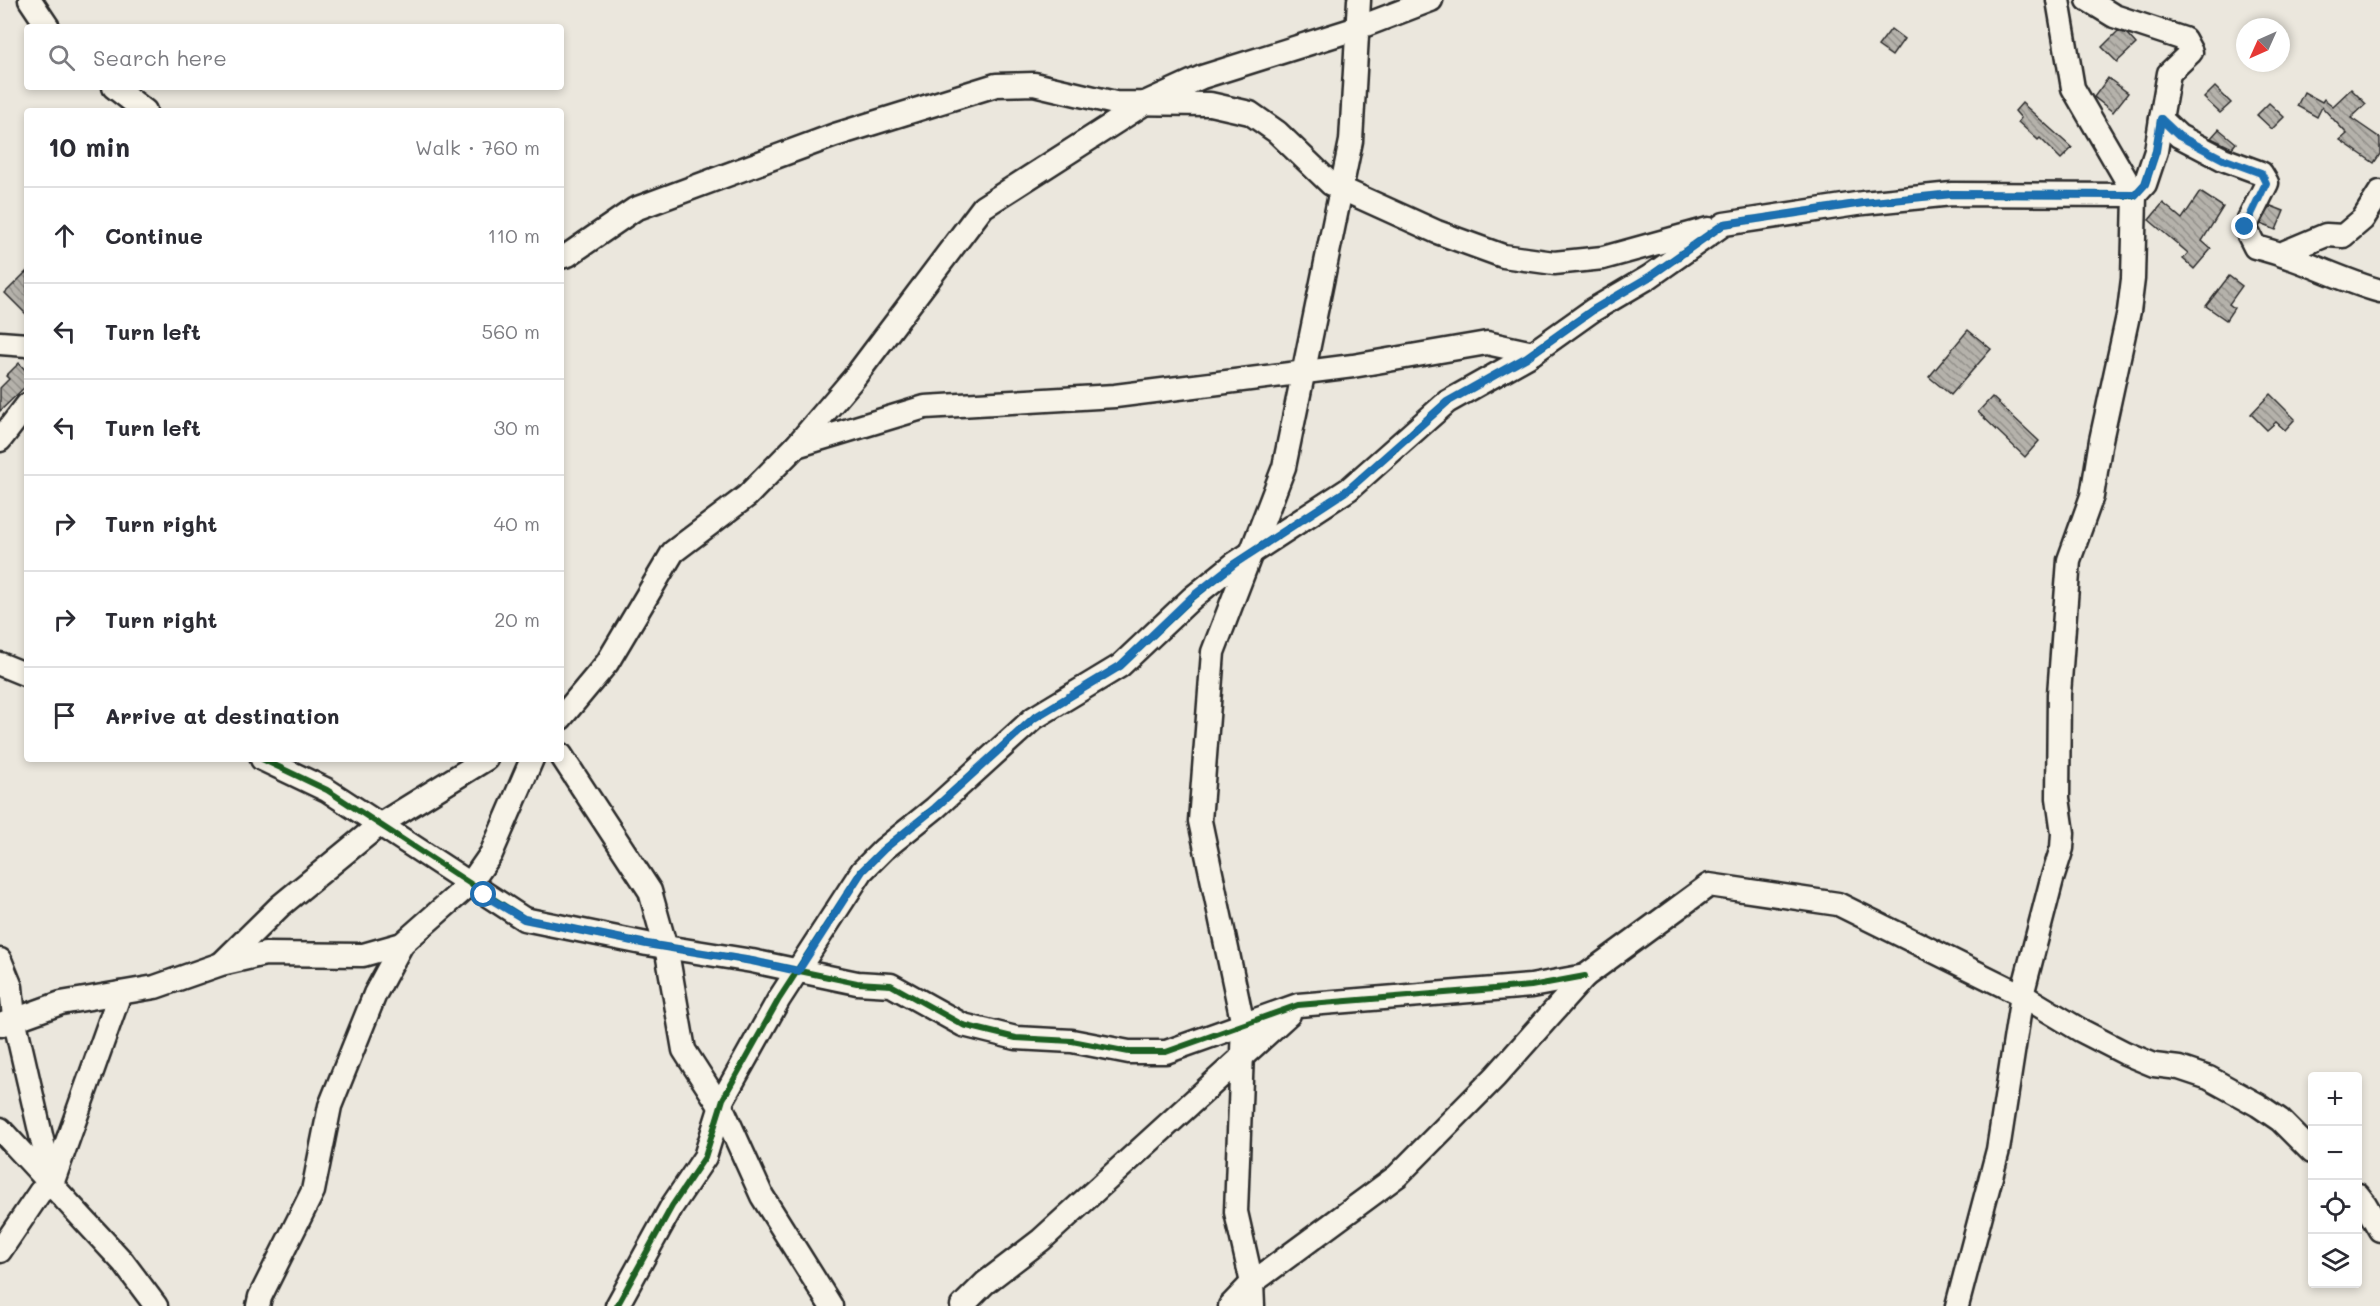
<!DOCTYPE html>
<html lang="en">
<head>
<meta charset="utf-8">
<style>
	:root { --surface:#fff; --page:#f2f2f3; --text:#2b2b33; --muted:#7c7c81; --line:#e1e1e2 }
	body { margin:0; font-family:Mali,sans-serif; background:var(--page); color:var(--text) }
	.controls { position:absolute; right:18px; bottom:18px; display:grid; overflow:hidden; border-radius:6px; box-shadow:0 3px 9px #0003 }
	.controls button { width:54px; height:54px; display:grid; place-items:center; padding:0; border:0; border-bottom:2px solid var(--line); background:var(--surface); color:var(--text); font:30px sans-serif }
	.compass { position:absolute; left:2236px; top:18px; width:54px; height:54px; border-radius:50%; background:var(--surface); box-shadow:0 3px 9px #0003; rotate:225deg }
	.stop { position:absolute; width:18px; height:18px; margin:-14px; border:4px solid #1f6fb2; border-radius:50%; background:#fff }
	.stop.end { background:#1f6fb2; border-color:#fff; box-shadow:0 2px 6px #0008 }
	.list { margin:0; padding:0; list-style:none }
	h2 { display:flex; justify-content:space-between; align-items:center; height:78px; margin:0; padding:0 24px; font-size:26px }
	h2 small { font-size:20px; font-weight:400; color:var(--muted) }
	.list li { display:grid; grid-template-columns:39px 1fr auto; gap:18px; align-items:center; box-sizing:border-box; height:96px; padding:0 24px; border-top:2px solid var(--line) }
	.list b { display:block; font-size:22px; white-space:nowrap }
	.list em { font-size:20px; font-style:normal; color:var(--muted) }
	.icon { flex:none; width:33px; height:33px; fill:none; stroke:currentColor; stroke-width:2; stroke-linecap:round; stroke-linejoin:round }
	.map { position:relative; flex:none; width:2380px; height:1306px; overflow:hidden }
	.search { position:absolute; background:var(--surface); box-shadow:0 3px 9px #0003; left:24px; top:24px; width:540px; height:66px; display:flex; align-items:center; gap:15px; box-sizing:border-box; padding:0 21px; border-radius:6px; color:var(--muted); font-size:22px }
	.panel { position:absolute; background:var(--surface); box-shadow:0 3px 9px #0003; left:24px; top:108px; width:540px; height:654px; border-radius:6px }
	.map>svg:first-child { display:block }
	.building { fill:url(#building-back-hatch); stroke:#2b2b2b; stroke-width:1.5 }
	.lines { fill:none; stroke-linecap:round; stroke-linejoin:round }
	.street-casing { stroke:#2b2b2b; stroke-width:27 }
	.street { stroke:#f7f3e8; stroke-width:22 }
	.cycleway-casing { stroke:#f7f3e8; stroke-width:10 }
	.cycleway { stroke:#1b5e20; stroke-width:6 }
	.route { stroke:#1f6fb2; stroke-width:8 }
</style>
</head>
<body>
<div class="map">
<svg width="2380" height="1306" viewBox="0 0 2380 1306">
	<defs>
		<pattern id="building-back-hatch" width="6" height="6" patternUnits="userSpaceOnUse" patternTransform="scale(1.5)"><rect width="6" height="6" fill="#b5b2ab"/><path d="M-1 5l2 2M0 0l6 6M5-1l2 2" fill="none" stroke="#93918b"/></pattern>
	</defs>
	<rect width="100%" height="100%" fill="#ebe7dd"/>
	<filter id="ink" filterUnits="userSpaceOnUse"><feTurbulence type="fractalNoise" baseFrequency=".0167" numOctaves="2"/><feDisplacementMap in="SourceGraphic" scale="12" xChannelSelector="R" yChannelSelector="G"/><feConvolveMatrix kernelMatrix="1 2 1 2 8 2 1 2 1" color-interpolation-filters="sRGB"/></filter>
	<g filter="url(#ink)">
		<g class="building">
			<polygon points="1891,29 1904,39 1892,56 1878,46"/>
			<polygon points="2118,31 2127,34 2136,44 2117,62 2102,47"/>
			<polygon points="2108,78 2128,93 2113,112 2094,97"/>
			<polygon points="2215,87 2231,103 2220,113 2204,98"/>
			<polygon points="2351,89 2366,104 2351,118 2380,138 2380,154 2374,163 2340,140 2347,134 2322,107 2317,117 2297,106 2304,92 2322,102 2324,99 2333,106"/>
			<polygon points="2022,103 2072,148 2061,159 2040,138 2038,140 2018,122 2021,118 2015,111"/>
			<polygon points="2269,103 2284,117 2272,129 2257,115"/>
			<polygon points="2219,129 2236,143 2232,148 2211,138"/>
			<polygon points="2200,192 2223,207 2202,241 2211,249 2194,269 2183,259 2188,253 2149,220 2163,203 2182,219"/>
			<polygon points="2271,206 2284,211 2276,230 2261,224"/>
			<polygon points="27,271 27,315 5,293"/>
			<polygon points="2229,276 2242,286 2229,304 2234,308 2226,320 2206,306"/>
			<polygon points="1968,330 1991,349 1951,395 1929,377"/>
			<polygon points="19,363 27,372 27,385 0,411 0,388 9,379 6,376"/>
			<polygon points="2270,394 2295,419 2285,430 2276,422 2267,430 2251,414"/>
			<polygon points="1992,397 2039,441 2025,457 1978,412"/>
		</g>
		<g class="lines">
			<defs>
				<g id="street">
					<polyline points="30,0 48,27"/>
					<path d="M2088,0L2114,16L2184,39L2191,52L2169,73L2161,119L2179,136L2223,159L2261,173L2267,183L2245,227L2255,247C2299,257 2337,279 2380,291"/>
					<polyline points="114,87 145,111"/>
					<polyline points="2283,253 2326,235 2343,236 2363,219 2380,192"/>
					<polyline points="561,257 568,255 635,209 835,135 996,85 1034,84 1115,103 1210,104 1250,113 1277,132 1331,184 1437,232 1503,256 1554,263 1603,258 1708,229"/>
					<polyline points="0,343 27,345"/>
					<polyline points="0,440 27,405"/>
					<polyline points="796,446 854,378 983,207 1147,102 1202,77 1358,28 1431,0"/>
					<polyline points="0,664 27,675"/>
					<polyline points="561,718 607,663 673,552 747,496 796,446 925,407 1115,396 1353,366 1487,343 1533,353"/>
					<polyline points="561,755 650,891 667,952 684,1050 725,1114 762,1196 831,1306"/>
					<polyline points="262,759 327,790 524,919 647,944 752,961 857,983 891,985 963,1025 1016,1038 1072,1041 1129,1052 1166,1052 1298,1005 1531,986 1585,976"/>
					<polyline points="0,960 11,987 14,1018 52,1183"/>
					<polyline points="222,963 280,906 379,825 486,759"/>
					<polyline points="0,1025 61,1003 155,987 221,964 265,954 363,955 402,944 470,884 491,854 532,759"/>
					<polyline points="0,1129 123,1262 156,1306"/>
					<polyline points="2358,1195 2365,1204 2380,1230"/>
					<polyline points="0,1251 40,1192 52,1184 120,993"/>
					<polyline points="258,1306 260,1297 313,1191 330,1106 375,994 402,944"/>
					<polyline points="617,1306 672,1206 705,1157 723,1099 779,999 862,871 884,849 935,808 1034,718 1120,666 1192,598 1234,564 1349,489 1447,402 1527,357 1593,310 1649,277 1724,224 1863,203 1952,194 2135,195 2145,184 2156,151 2161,119"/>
					<polyline points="962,1306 985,1283 1041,1240 1289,1014"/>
					<polyline points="1230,1306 1252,1283 1397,1176 1495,1077 1585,976 1709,885 1838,904 2022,995 2080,1030 2125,1053 2154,1065 2179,1068 2209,1078 2258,1105 2280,1120 2312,1152"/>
					<polyline points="1253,1306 1252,1283 1236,1212 1243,1025 1200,821 1213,652 1284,467 1351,141 1359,0"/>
					<polyline points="1957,1306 1998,1150 2022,995 2052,879 2062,848 2063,833 2058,798 2059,694 2069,560 2092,496 2101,440 2129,311 2133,279 2135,195 2073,88 2058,0"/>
				</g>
			</defs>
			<use href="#street" class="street-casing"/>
			<use href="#street" class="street"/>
			<defs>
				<g id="cycleway">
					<polyline points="262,759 327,790 524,919 647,944 752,961 857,983 891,985 963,1025 1016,1038 1072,1041 1129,1052 1166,1052 1298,1005 1531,986 1585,976"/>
					<polyline points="617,1306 672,1206 705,1157 723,1099 779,999 862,871 884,849 935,808 1034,718 1120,666 1192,598 1234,564 1349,489 1447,402 1527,357 1593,310 1649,277 1724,224 1863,203 1952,194 2135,195 2145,184 2156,151 2161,119"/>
				</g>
			</defs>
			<use href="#cycleway" class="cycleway-casing"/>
			<use href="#cycleway" class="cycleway"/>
		</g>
	</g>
	<g class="lines" filter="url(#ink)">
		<polyline class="route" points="484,895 524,919 647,944 752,961 798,971 862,871 884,849 935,808 1034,718 1120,666 1192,597 1234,564 1349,489 1447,402 1527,357 1593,310 1649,277 1724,224 1863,203 1952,194 2135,195 2145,184 2156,151 2161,119 2179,136 2223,159 2261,173 2266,183 2245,227"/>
	</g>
</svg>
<div class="controls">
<button>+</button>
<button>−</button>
<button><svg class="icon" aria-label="locate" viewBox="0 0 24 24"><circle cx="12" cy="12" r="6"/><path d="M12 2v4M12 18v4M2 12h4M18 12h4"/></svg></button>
<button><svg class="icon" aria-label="layers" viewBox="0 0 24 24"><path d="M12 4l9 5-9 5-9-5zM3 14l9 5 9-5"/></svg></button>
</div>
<svg class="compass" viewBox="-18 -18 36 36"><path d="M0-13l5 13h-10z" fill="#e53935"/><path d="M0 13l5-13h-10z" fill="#7c7c81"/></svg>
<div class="stop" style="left:484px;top:895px"></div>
<div class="stop end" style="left:2245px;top:227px"></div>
<div class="search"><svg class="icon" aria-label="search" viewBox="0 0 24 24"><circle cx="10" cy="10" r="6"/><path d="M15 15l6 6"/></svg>Search here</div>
<section class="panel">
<h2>10 min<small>Walk · 760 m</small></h2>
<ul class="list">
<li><svg class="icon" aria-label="ahead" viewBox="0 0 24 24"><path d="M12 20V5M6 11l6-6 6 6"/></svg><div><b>Continue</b></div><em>110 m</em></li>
<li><svg class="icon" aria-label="left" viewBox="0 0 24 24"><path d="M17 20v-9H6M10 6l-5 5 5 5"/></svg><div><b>Turn left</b></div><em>560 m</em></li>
<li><svg class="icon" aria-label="left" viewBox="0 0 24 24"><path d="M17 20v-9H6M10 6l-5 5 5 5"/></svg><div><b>Turn left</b></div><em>30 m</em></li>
<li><svg class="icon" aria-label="right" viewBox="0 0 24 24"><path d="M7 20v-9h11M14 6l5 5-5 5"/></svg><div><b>Turn right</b></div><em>40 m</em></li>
<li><svg class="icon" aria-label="right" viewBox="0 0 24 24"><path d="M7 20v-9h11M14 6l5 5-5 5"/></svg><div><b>Turn right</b></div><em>20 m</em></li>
<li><svg class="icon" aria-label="arrive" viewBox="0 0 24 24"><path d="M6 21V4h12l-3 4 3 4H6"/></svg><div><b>Arrive at destination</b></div></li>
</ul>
</section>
</div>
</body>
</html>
